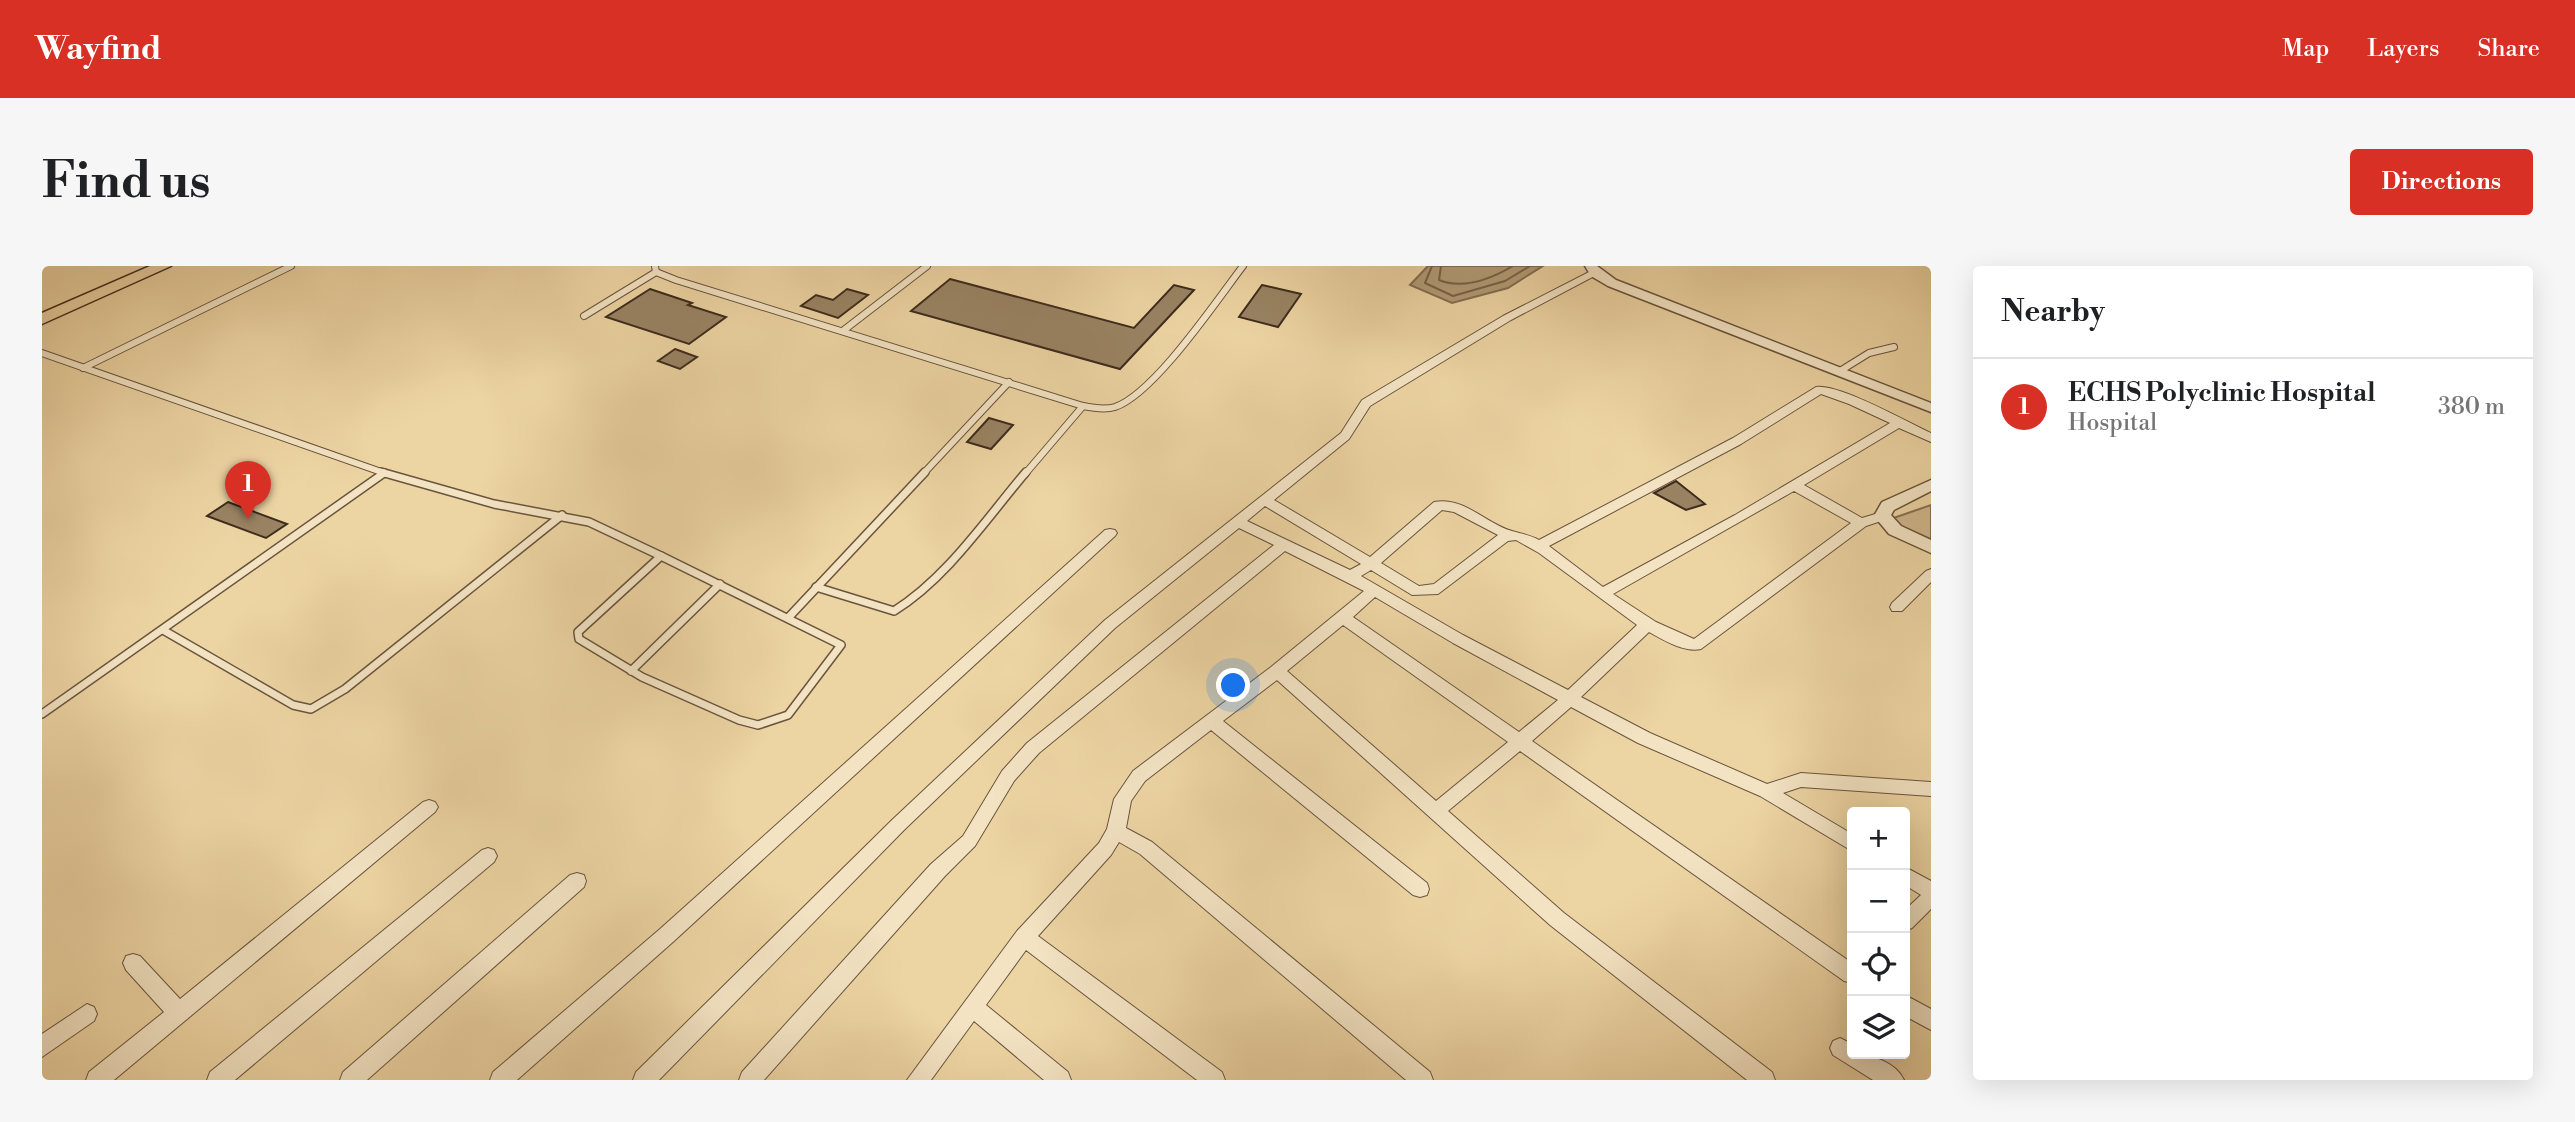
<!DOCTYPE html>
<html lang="en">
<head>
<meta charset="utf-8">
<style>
	:root { --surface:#fff; --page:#f6f6f6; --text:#202124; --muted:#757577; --line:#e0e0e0; --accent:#d93025 }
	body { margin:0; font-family:"Libre Bodoni",serif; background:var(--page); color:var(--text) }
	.controls { position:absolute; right:21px; bottom:21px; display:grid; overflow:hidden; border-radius:7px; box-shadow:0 7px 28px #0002 }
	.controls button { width:63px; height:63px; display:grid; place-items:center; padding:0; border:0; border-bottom:2px solid var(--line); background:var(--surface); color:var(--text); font:35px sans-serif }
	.you { position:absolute; left:1192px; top:420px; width:24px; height:24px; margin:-18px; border:5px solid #fff; border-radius:50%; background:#1a73e8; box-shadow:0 0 0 10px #1a73e833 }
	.badge { display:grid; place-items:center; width:46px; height:46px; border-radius:50%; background:var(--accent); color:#fff; font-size:23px; font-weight:700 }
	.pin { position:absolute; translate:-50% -58px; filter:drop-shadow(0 2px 4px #0008) }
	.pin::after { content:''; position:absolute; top:37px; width:24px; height:21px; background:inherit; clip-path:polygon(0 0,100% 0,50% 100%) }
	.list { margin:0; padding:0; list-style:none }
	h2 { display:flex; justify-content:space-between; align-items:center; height:91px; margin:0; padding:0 28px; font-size:30px }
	h2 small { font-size:23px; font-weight:400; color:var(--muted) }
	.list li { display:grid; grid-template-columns:46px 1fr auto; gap:21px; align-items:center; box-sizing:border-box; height:98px; padding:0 28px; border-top:2px solid var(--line) }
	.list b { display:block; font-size:26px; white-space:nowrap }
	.list p { margin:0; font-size:23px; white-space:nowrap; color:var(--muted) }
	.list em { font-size:23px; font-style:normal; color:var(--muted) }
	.icon { flex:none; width:38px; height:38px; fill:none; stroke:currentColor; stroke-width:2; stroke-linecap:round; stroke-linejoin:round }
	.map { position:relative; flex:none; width:1889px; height:814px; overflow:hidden; border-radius:7px }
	header { display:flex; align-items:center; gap:42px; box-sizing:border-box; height:98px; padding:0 35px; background:var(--accent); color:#fff }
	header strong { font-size:33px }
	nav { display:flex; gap:38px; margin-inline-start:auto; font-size:24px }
	.intro { display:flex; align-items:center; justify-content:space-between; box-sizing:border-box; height:168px; padding:0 42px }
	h1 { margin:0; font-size:49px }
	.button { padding:18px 32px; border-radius:7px; background:var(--accent); color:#fff; font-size:24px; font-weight:700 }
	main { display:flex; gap:42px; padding:0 42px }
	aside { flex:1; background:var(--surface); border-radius:7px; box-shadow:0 7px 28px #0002 }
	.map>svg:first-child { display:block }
	.green { fill:#cfb78c; stroke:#867154; stroke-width:2 }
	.water { fill:#b19b75; stroke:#836e52; stroke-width:2 }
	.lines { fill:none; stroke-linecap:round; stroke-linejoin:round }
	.shore { stroke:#776349; stroke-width:2 }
	.building { fill:#998363; stroke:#3d2b1d; stroke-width:2 }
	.service-far1-casing { stroke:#69553e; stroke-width:8 }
	.service-casing { stroke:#69553e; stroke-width:10 }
	.minor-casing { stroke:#69553e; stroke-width:2 }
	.tertiary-casing { stroke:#69553e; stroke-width:3 }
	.primary-casing { stroke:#3d2b1d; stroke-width:3 }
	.service-far1 { stroke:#f3e3c3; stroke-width:6 }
	.service { stroke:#f3e3c3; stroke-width:7 }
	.minor { fill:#f3e3c3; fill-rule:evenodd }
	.tertiary { fill:#f3e3c3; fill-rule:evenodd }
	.primary { fill:#edd4a3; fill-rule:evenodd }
</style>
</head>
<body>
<header>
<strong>Wayfind</strong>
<nav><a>Map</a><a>Layers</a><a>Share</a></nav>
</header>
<div class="intro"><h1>Find us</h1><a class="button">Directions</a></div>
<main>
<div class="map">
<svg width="1889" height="814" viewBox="0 0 1889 814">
	<rect width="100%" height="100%" fill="#edd4a3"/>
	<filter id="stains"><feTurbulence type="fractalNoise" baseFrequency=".00286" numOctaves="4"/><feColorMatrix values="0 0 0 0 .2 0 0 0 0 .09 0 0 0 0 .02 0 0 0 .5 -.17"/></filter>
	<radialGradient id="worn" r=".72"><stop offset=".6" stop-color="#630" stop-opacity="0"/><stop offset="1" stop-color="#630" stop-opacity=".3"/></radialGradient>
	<polygon class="green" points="1889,239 1889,277 1843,255"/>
	<polygon class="water" points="1386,0 1501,0 1466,22 1410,37 1368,19"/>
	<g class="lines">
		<g class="shore">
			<polyline points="1390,0 1383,17 1411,30 1463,15 1488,0"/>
			<path d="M1399,0L1397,14C1422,24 1449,13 1471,0"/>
		</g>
	</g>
	<g class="building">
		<polygon points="908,13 1092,62 1132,19 1152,24 1078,103 869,45"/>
		<polygon points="1220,19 1259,28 1236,61 1197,51"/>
		<polygon points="608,23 650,37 646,39 684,51 647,78 564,51"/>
		<polygon points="805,23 826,29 796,52 759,40 774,29 791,34"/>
		<polygon points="633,83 655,91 638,103 616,95"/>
		<polygon points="947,152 971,159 949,183 925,176"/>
		<polygon points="1634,215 1663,238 1644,244 1612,227"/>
		<polygon points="186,236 245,258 224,272 165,250"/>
	</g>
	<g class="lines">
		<defs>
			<g id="service-far1">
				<path d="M613,0L614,6L634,14L1041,140C1051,142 1063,144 1073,141C1112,128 1175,34 1201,0"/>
				<polyline points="542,50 614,6"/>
				<polyline points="802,64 885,0"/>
				<polyline points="0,87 345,208"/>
				<polyline points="41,102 249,0"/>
				<polyline points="1798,105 1827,87 1852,81"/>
				<polyline points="881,208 967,116"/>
				<polyline points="983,208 1041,140"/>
			</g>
			<g id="service">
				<polyline points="339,206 452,238 547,256 619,290"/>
				<polygon points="619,290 799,379 746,449 716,459 697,454 600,411 537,373 536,366"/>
				<path d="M774,321L852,345C905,312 944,253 984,206"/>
				<polyline points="746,352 883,206"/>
				<polyline points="121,364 251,439 269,443 303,423 520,249"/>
				<polyline points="589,405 678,318"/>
				<polyline points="0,448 342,207"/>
			</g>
			<g id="minor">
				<path d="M1549,5L1558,7L1469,54L1328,140L1307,173L1232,234L1328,291L1392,236C1422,230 1444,258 1470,265C1480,268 1488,269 1497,274L1691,172L1774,121C1798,118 1865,156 1889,167V176L1857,162L1762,219L1820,252L1840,246L1847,250L1845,253L1824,260L1659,383C1643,387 1621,374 1607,366L1539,431L1608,467L1725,518L1759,507L1889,516V530L1759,521L1741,527L1810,568V585L1718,530L1596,477L1529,441L1490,475L1810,697V717L1802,715L1478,485L1406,545L1522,647L1730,806L1733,814H1705L1508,659L1235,414L1181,455L1385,617L1387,623L1385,629L1378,631L1371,629L1169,464L1103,515L1089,535L1084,562L1110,576L1388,806L1391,814H1364L1098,588L1077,576L1069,589L996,670L1180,806L1183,814H1155L984,684L944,739L1026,806L1029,814H1002L932,755L889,814H865L975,665L1057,577L1065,563L1072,533L1091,505L1229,401L1322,325L1243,285L997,487L972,515L933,580L903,610L722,814H697L700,806L889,598L921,570L960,505L985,477L1232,279L1197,262L1073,362L862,564L617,814H591L594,806L850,554L1063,354L1299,167L1320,134L1461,50ZM1779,128L1807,138L1848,157L1693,249L1561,321L1507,280L1699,178ZM1752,225L1809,257L1652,373L1614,356L1571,328ZM1223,240L1319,298L1308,304L1205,255ZM1400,244L1412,246L1456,269L1392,318L1377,320L1339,297ZM1474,274L1497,287L1595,359L1526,424L1421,369L1319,310L1329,304L1370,329L1396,328L1466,275ZM1333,331L1411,377L1516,434L1477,466L1311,351ZM1301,359L1466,476L1394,535L1245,405Z"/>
				<polygon points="1068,263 1073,264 1075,267 1073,270 632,675 475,814 448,814 451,806 618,663 1063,264"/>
				<polygon points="1889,303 1889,316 1860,345 1850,345 1848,341 1850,337 1884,305"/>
				<polygon points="387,534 393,536 396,541 393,546 72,814 44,814 47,806 122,746 84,704 81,697 84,690 91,688 98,690 138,733 381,536"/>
				<polygon points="446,582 452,584 455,590 452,596 193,814 165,814 168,806 440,584"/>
				<polygon points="1863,601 1889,615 1889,643 1870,662 1863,665 1863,644 1879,629 1863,619"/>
				<polygon points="535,607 542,609 544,615 542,621 325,814 298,814 301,806 528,609"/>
				<polygon points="1863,729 1889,743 1889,764 1863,750"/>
				<polygon points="45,738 52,741 55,748 52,755 0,791 0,768"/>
				<path d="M1798,772L1810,778V788C1828,788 1854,796 1862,814H1831L1791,789L1788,782L1791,775Z"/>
			</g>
			<g id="tertiary">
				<polygon points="1543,0 1555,0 1574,14 1889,137 1889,146 1566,20 1549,10"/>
				<polygon points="1889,214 1889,225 1852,244 1849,249 1859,260 1889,274 1889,287 1847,268 1832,250 1840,236"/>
			</g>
			<polygon id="primary" points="108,0 129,0 0,58 0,47"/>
		</defs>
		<use href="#service-far1" class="service-far1-casing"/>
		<use href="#service" class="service-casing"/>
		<use href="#minor" class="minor-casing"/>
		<use href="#tertiary" class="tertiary-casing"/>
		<use href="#primary" class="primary-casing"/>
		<use href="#service-far1" class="service-far1"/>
		<use href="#service" class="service"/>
		<use href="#minor" class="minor"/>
		<use href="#tertiary" class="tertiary"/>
		<use href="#primary" class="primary"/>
	</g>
	<rect width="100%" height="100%" filter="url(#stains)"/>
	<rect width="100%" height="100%" fill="url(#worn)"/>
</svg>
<div class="controls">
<button>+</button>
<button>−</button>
<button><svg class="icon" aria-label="locate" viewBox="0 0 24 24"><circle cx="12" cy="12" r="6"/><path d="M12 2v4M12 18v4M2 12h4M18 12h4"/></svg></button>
<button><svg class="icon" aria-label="layers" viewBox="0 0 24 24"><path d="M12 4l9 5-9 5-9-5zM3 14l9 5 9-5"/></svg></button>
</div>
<div class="you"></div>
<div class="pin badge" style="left:206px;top:253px">1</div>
</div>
<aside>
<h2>Nearby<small></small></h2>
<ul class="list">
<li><span class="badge">1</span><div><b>ECHS Polyclinic Hospital</b><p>Hospital</p></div><em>380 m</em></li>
</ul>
</aside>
</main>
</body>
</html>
